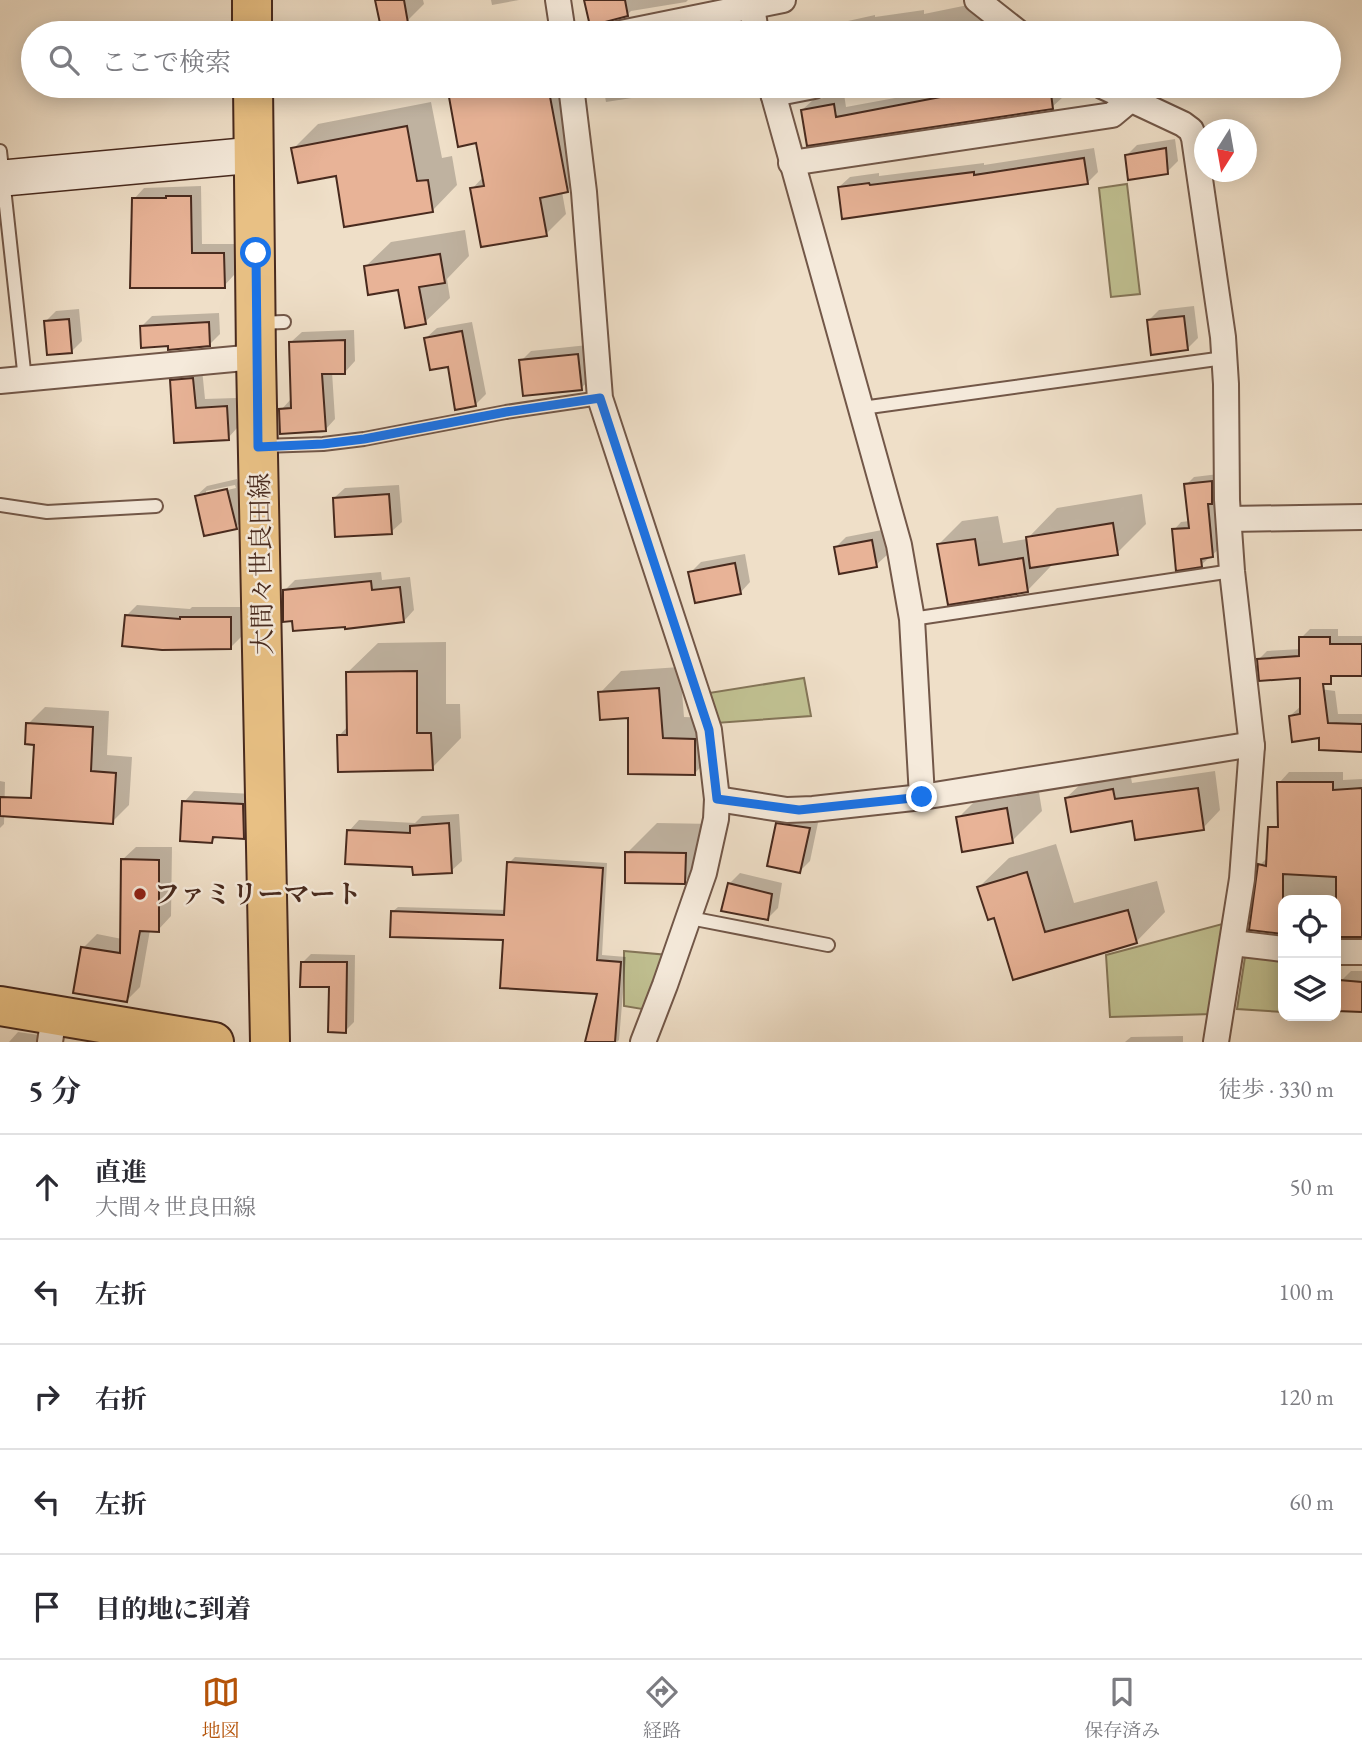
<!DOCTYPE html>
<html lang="ja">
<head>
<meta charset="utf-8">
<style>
	:root { --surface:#fff; --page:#f7f7f7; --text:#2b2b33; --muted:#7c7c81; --line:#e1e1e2; --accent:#b45309 }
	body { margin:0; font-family:"EB Garamond","Noto Serif JP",serif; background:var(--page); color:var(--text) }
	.controls { position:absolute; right:21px; bottom:21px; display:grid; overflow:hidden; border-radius:14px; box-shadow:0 4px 18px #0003 }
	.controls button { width:63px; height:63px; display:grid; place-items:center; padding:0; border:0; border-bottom:2px solid var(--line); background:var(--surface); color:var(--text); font:35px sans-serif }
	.compass { position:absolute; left:1194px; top:119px; width:63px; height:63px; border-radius:50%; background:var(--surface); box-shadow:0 4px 18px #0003; rotate:191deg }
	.stop { position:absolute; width:21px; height:21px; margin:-16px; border:5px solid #1a73e8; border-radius:50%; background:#fff }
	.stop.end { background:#1a73e8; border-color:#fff; box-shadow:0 2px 7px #0008 }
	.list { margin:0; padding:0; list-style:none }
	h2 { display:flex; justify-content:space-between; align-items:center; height:91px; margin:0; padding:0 28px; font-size:30px }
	h2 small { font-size:23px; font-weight:400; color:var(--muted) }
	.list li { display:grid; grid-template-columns:46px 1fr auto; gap:21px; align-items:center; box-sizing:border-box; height:105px; padding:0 28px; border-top:2px solid var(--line) }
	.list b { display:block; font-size:26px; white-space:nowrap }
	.list p { margin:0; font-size:23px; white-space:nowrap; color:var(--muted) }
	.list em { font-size:23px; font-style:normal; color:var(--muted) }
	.icon { flex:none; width:38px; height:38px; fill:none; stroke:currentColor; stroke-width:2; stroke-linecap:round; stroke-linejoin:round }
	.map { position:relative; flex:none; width:1362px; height:1042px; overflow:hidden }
	.search { position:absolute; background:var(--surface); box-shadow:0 4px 18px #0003; left:21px; right:21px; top:21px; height:77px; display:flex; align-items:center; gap:18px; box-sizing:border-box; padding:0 24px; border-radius:38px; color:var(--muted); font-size:26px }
	.sheet { height:616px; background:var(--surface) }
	nav { display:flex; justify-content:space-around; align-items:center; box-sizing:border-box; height:98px; border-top:2px solid var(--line); background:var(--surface); font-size:19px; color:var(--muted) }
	nav a { display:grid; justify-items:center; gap:4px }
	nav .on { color:var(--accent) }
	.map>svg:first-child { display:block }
	.green { fill:#c0c091; stroke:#847558; stroke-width:2 }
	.shadow { fill:#0003; fill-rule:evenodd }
	.building { fill:#e8b397; stroke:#482a1e; stroke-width:2 }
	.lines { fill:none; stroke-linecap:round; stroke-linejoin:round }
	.lane-casing { stroke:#725748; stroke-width:16 }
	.street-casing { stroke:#725748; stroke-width:28 }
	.secondary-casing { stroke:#482a1e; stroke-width:38 }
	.primary-casing { stroke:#482a1e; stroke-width:42 }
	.lane { stroke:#f5eadb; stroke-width:12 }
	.street { stroke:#f5eadb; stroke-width:24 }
	.secondary { stroke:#f5eadb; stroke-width:35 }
	.primary { stroke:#e8c084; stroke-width:38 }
	.route { stroke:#1a73e8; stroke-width:9 }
	.poi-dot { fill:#8f2418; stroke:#f5eadb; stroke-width:2.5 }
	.labels { text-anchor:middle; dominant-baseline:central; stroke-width:5; stroke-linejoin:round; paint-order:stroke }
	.street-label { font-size:26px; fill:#482a1e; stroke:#f5eadb }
	.poi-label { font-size:26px; font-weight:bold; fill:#482a1e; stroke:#f5eadb; text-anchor:start }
</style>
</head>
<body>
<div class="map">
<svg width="1362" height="1042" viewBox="0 0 1362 1042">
	<rect width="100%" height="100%" fill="#efdfc8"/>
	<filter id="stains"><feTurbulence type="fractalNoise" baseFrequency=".00286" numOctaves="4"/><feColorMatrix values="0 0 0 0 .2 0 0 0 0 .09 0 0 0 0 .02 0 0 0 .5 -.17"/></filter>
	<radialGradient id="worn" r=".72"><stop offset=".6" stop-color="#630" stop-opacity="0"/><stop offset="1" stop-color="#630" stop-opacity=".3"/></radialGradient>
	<g class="green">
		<polygon points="1127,184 1140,294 1111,297 1099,188"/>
		<polygon points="804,678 811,716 716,723 709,693"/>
		<polygon points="1226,923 1212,1014 1110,1017 1106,955"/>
		<polygon points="624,951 668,955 648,1010 624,1006"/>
		<polygon points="1245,957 1283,959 1283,1012 1237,1009"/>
	</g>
	<g class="shadow">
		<polygon points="377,0 423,0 424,4 407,21"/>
		<polygon points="491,0 519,0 492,5"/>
		<polygon points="586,0 688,0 686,2 631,11 627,15"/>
		<polygon points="968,5 970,12 987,9 990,27 983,33 794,33 875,15 875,17 924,10 924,14"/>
		<polygon points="416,86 571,86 587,171 567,191 562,192 566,214 546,234 472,189 484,176 478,141 449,89 418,95"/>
		<polygon points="603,86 709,86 606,102"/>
		<polygon points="960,86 1061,86 1063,97 1052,107 808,144 802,110 813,100 844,94 846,107"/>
		<polygon points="431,102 442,158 452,156 457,185 433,210 337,174 293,149 318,124"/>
		<polygon points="1175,139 1178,161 1167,172 1126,156 1137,145"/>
		<polygon points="1094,148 1098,172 1087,183 839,187 850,177 879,173 879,176 984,163 984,165"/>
		<polygon points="201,186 202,244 234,244 234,275 224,286 134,199 144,188"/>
		<polygon points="465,230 469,256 447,279 450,298 425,322 400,288 366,266 391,242"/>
		<polygon points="1194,306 1198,338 1187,349 1149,320 1159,310"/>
		<polygon points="79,309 82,341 71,352 46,321 56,311"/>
		<polygon points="219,313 220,334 209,345 141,327 152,316"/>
		<polygon points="472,322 486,394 475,405 450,365 426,338 437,328"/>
		<polygon points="354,330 355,361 345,372 332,372 335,419 325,430 281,410 291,399 291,342 302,332"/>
		<polygon points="588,345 592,378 581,388 521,361 531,351"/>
		<polygon points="202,369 205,399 236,398 237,428 228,438 176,441 172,381 181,371"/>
		<polygon points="1219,474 1220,548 1201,565 1174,530 1181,522 1190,521 1186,485 1194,477"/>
		<path d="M237,479L246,517L236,527L196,496L207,486ZM235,485L236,488L206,495V491Z"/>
		<polygon points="399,485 402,522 391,532 334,498 345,488"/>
		<polygon points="1142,494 1146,524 1117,553 1051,563 1051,566 1028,590 949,603 939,544 962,521 998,516 1003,543 1027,539 1057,508"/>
		<polygon points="882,530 887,555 876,565 836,547 846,537"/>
		<polygon points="745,554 750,582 740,593 690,573 701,562"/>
		<polygon points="381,572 382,580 410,577 414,610 404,621 284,591 295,580"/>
		<polygon points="137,605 190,609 192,607 241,607 241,637 231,647 126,616"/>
		<polygon points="1310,629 1338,629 1338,636 1362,636 1362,673 1259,659 1267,651 1301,649 1301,638"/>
		<polygon points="446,642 446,704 460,704 461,738 432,768 339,736 348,726 348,672 378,643"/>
		<polygon points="680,667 684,717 716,718 716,751 695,773 600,693 621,671"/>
		<polygon points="1312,688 1335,691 1338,714 1362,714 1362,750 1321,736 1290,716 1302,705"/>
		<polygon points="45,707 109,711 107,755 132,757 129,805 112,822 36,743 28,724"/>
		<polygon points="1215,771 1220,810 1203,828 1134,819 1066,798 1084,781 1130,772 1132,783"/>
		<polygon points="1289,772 1343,772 1343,780 1362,779 1362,936 1336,935 1336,900 1283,900 1283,932 1251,928 1260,865 1268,857 1280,832 1279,783"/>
		<polygon points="1037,780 1042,811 1012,841 958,818 988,788"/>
		<polygon points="0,781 5,782 4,824 0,828"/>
		<polygon points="194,791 253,794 254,827 243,837 217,836 212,841 184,802"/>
		<polygon points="459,814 462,861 451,871 414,866 349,831 359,820 415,823 422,816"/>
		<polygon points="788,814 819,818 810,861 799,872 778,824"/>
		<polygon points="657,823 714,824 713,852 684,882 627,853"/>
		<polygon points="1056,844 1074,903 1157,881 1165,912 1136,942 1014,978 995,916 979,887 1009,858"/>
		<polygon points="136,847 172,847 171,916 158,930 150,930 140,987 127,1000 84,947 97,934 122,939 122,860"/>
		<polygon points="515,857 607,863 602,955 626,957 619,1040 617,1042 602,1042 599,993 505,938 392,912 398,907 506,910 509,863"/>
		<polygon points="740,873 782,883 778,908 768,918 729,884"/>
		<polygon points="311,954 355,955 354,1022 345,1031 331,986 302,963"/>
		<polygon points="1351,971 1362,971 1362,1011 1341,981"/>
		<polygon points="18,1032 46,1036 48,1042 9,1042"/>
		<polygon points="1183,1036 1183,1042 1125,1042 1131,1037"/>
	</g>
	<g class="building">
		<polygon points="375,0 404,0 408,23 381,28"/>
		<polygon points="584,0 625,0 628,16 590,26"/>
		<polygon points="447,86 548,86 568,192 540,198 547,236 481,247 470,188 484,186 476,143 458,147"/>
		<polygon points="971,86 1050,86 1053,109 807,146 801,110 834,104 836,117 972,91"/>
		<polygon points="407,126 417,181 428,180 433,212 344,227 336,176 298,183 291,148"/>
		<polygon points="1166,148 1168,174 1128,180 1125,155"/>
		<polygon points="1084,158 1088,184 842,219 838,187 869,183 870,185 974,172 974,175"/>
		<polygon points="166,196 191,196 192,253 224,253 225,288 130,288 132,198 166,198"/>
		<polygon points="440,254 445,283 419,287 426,324 405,328 398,290 368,295 364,266"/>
		<polygon points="1184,316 1188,350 1151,355 1147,320"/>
		<polygon points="69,319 72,353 47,355 44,321"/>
		<polygon points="209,322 210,346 168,350 168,346 141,348 140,326"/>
		<polygon points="462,331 476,406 455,410 448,367 430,370 424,338"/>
		<polygon points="345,340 345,374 322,374 326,431 280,434 279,409 291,408 289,342"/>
		<polygon points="578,354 582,390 523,396 519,360"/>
		<polygon points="193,378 196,408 227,406 229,440 174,443 170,380"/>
		<polygon points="1212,481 1212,504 1208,504 1213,557 1201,559 1202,567 1176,571 1172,529 1189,528 1184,484"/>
		<polygon points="227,489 237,529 204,536 195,496"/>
		<polygon points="389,494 392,534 335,537 333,498"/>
		<polygon points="1113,523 1118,555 1030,568 1026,537"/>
		<polygon points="975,539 979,565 1023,558 1028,592 948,605 937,544"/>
		<polygon points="872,540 877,567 839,574 834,547"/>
		<polygon points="735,563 741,594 695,603 688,572"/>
		<polygon points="371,581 372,590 400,587 404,622 345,629 345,627 293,631 292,621 283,622 283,590"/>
		<polygon points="125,615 180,619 180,617 231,617 231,649 162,650 122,646"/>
		<polygon points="1299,637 1330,637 1330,644 1362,644 1362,676 1331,676 1331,684 1323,684 1328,723 1362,724 1362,752 1319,750 1319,738 1292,742 1289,716 1300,714 1300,678 1259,681 1257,659 1299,656"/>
		<polygon points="417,671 417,733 431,733 433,770 338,772 337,735 347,735 346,672"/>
		<polygon points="659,688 663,738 695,739 695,775 628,774 628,718 600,720 598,692"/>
		<polygon points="26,723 93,727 91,771 116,773 113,824 0,816 0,797 31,798 34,745 25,744"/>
		<polygon points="1277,782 1333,782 1333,790 1362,788 1362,937 1336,937 1336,877 1283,874 1283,934 1249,930 1258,864 1266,866 1268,827 1278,827"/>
		<polygon points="1198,788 1204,830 1135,840 1132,821 1071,832 1065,798 1113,789 1115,799"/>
		<polygon points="182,801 243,804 244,839 213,837 212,843 180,841"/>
		<polygon points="1007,808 1013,843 962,852 956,817"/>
		<polygon points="449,823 452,873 413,875 412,867 345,864 347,830 410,833 410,826"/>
		<polygon points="776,823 810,828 800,873 767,866"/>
		<polygon points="625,852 686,853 685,884 625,883"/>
		<polygon points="121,859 159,860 159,932 140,931 127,1002 73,993 81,947 120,953"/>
		<polygon points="507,862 603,868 597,960 621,962 615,1042 585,1042 597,994 500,988 503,940 390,937 391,911 504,915"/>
		<polygon points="1027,872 1045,932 1128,910 1137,943 1013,980 994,918 988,920 977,887"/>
		<polygon points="728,883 772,894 768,920 721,911"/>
		<polygon points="301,962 347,962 346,1033 328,1032 329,987 300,987"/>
		<polygon points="1339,980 1362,982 1362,1012 1337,1011"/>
	</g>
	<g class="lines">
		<defs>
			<g id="lane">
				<polyline points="0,151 25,380"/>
				<polyline points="259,323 284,322"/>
				<polyline points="862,408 1224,358"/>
				<polyline points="262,446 323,444 364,439 506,412 600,398"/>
				<polyline points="0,505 47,512 156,506"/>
				<polyline points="912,619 1232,571"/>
				<polyline points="690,918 828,945"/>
			</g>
			<g id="street">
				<polyline points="558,0 563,33"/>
				<polyline points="977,0 1019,33"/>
				<polyline points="752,6 756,33"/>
				<polyline points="621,33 783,0"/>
				<polyline points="571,86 584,192 600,398 709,730 717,799 716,819 704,873 665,985 643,1042"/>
				<polyline points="771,86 899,545 912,619 922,797"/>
				<polyline points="1102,86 1183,124 1191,130 1194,138 1223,337 1226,384 1227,500 1232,571 1252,746 1242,879 1216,1042"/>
				<polyline points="773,94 814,86"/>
				<polyline points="791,163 1112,115 1130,100"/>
				<polyline points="0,381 256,357"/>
				<polyline points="1229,519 1362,517"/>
				<polyline points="717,799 787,810 813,809 922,797 1241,746 1252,746"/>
				<polyline points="1233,943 1283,949"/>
				<polyline points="1336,952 1362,952"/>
				<polyline points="50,1042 54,1015"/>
			</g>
			<polyline id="secondary" points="4,178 254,155"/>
			<g id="primary">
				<polyline points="252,0 252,33"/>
				<polyline points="253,86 256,357 270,1042"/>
				<polyline points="0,1006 214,1042"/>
			</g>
		</defs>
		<use href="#lane" class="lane-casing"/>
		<use href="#street" class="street-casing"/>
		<use href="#secondary" class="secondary-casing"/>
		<use href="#primary" class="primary-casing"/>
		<use href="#lane" class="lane"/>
		<use href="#street" class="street"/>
		<use href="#secondary" class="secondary"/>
		<use href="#primary" class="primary"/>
	</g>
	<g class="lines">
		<polyline class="route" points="256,253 258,447 323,444 364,439 506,412 600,398 709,730 717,799 799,810 922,797"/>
	</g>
	<circle class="poi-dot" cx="140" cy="894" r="7"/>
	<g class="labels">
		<g class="street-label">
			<text transform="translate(261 564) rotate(-91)">大間々世良田線</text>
		</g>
		<g class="poi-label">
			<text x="154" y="894">ファミリーマート</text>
		</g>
	</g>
	<rect width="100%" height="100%" filter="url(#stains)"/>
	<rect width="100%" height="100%" fill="url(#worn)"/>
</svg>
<div class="controls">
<button><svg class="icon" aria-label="locate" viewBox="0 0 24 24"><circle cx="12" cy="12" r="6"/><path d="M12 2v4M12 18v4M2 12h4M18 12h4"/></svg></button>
<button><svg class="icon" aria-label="layers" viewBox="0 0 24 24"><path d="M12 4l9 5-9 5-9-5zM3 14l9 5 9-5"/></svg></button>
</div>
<svg class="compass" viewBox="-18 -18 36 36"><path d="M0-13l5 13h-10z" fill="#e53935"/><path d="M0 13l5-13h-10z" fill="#7c7c81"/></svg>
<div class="stop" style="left:256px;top:253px"></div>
<div class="stop end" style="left:922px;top:797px"></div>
<div class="search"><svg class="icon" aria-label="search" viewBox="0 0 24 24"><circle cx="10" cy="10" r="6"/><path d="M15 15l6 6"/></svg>ここで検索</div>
</div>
<section class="sheet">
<h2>5 分<small>徒歩 · 330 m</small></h2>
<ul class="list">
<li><svg class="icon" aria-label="ahead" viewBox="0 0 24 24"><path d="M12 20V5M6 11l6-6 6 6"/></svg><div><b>直進</b><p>大間々世良田線</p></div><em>50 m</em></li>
<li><svg class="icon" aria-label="left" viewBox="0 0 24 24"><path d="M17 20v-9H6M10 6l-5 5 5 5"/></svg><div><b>左折</b></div><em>100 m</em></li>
<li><svg class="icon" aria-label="right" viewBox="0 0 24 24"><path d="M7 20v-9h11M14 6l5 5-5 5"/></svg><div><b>右折</b></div><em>120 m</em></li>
<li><svg class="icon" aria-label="left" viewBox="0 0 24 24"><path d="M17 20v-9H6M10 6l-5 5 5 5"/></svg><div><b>左折</b></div><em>60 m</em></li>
<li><svg class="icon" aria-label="arrive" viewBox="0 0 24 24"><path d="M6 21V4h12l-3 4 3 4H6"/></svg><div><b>目的地に到着</b></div></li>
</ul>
</section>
<nav>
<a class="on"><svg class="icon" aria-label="map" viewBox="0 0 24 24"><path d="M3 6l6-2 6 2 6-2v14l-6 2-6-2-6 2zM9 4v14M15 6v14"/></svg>地図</a>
<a><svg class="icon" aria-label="directions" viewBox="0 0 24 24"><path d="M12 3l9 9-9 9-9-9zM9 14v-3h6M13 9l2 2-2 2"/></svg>経路</a>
<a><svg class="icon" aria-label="saved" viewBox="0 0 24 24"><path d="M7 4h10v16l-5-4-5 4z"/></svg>保存済み</a>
</nav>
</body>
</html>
